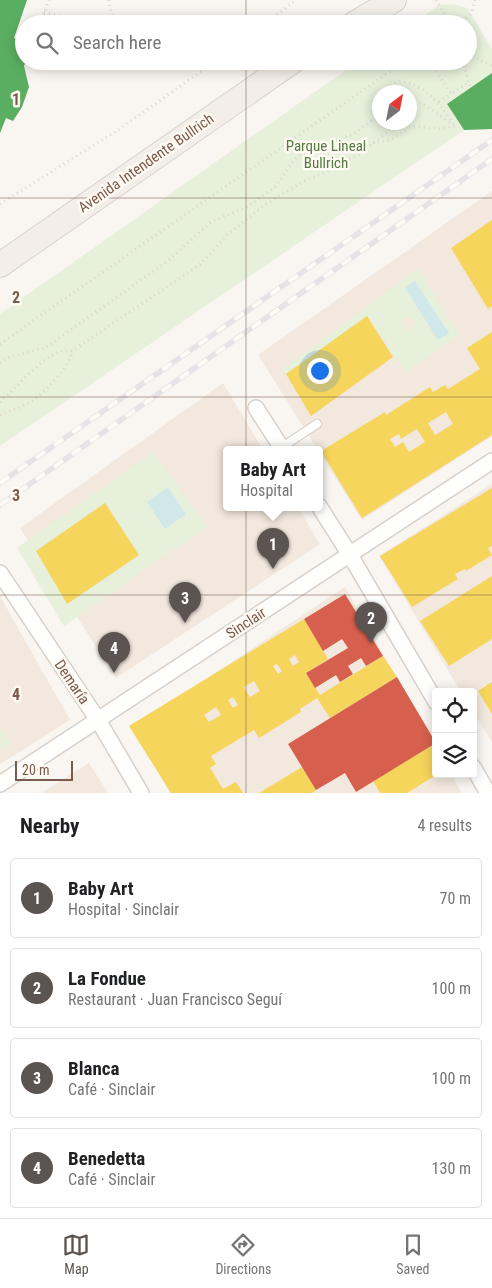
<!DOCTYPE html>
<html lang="en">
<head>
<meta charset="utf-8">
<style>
	:root { --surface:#fff; --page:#f6f6f6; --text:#202124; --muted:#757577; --line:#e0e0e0; --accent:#5c5450 }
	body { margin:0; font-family:"Roboto Condensed",sans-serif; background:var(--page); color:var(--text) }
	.controls { position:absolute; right:15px; bottom:15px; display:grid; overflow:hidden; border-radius:5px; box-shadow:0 2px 12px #0003 }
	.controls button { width:45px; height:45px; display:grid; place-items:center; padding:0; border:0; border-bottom:1px solid var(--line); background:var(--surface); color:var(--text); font:25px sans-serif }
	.compass { position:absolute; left:372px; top:85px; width:45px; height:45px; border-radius:50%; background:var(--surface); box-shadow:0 2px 12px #0003; rotate:32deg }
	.scale { position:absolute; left:15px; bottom:12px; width:58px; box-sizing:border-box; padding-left:5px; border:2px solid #7a5c4d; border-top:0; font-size:14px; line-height:18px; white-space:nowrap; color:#7a5c4d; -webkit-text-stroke:4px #fffaf3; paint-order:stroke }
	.you { position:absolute; left:319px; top:370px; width:18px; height:18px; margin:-12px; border:4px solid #fff; border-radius:50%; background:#1a73e8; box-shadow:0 0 0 8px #1a73e833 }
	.badge { display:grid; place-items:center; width:32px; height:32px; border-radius:50%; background:var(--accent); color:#fff; font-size:16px; font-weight:700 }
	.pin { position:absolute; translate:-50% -41px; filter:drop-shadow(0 1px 2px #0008) }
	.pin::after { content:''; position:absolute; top:26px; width:18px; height:15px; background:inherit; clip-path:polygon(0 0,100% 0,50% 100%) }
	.popup { position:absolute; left:223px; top:446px; width:100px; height:65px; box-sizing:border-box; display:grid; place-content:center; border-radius:5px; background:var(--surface); filter:drop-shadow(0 1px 4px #0005); font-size:16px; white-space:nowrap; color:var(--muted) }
	.popup b { font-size:19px; color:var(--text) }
	.popup::after { content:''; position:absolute; left:50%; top:100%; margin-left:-10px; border:10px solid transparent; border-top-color:var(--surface) }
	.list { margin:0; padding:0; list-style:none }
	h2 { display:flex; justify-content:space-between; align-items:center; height:65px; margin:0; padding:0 20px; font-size:21px }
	h2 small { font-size:16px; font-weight:400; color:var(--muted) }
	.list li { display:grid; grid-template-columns:32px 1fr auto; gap:15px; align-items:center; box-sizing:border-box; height:80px; margin:0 10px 10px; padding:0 10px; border:1px solid var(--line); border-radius:5px }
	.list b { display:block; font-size:19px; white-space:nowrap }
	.list p { margin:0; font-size:16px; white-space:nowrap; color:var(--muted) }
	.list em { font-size:16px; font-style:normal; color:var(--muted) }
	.icon { flex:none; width:28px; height:28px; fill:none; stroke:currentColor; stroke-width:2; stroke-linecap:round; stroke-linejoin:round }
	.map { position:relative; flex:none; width:492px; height:793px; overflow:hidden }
	.search { position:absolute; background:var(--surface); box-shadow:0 2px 12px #0003; left:15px; right:15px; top:15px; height:55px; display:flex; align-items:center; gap:12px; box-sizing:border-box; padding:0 18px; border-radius:28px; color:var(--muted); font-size:19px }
	.sheet { height:425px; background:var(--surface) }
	nav { display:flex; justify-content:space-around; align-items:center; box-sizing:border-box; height:70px; border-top:1px solid var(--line); background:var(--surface); font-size:14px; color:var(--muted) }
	nav a { display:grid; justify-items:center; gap:2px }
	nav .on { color:var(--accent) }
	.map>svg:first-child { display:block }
	.residential { fill:#f2e8de }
	.green { fill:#e7f0db; fill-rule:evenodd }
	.water { fill:#d0e8ea }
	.homes { fill:#f6d55c; fill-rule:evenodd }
	.shops { fill:#d6604d }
	.public { fill:#5aae61 }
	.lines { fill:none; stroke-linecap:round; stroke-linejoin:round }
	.service-casing { stroke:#d7d1cb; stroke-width:10 }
	.minor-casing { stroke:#d7d1cb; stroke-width:18 }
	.primary-casing { stroke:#dad1cc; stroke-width:26 }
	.path { stroke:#dcd5d0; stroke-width:3; stroke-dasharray:1 4; stroke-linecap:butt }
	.service { stroke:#fefefd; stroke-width:8 }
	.minor { stroke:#fefefd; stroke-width:15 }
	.primary { stroke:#f3eee8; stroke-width:24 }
	.rail-casing { stroke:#e6e3e7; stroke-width:5.5 }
	.rail { stroke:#fffaf3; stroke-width:4; stroke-dasharray:11; stroke-linecap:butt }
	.grid { fill:none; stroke:#7a5c4d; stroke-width:1; stroke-opacity:0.55 }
	.labels { text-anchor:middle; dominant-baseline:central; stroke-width:5; stroke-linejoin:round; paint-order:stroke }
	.park-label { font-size:15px; fill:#537a41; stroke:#fffaf3 }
	.street-label { font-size:15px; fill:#7a5c4d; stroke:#fffaf3 }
	.grid-label { font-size:16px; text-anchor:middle; font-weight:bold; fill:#7a5c4d; stroke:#fffaf3; stroke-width:5; stroke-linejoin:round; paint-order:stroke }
</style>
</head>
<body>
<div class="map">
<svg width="492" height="793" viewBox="0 0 492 793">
	<rect width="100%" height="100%" fill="#f9f5f0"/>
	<g class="residential">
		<polygon points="492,191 492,436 362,520 258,355"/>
		<polygon points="223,383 263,450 227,450 227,508 298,508 320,544 116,678 20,528"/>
		<polygon points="492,484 492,742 473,711 473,692 461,692 379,556"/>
		<polygon points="345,587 436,747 436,774 451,774 462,793 170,793 132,728"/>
		<polygon points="0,596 70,720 0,764"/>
		<polygon points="89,763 108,793 41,793"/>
	</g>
	<g class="green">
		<path d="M453,4L467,8L492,49V73L447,104L464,130L0,446V314L359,61H468V24H412L439,5ZM410,92V122H380V92Z"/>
		<path d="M418,269L459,335L406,373L367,316L286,374L282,369ZM415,281L448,332L438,340ZM408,316L414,320L415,324L409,330L403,328L401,322Z"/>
		<path d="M154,452L206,527L64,626L17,548ZM105,503L139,556L67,604L36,551Z"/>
		<polygon points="0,727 11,743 0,750"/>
	</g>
	<g class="water">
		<polygon points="415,281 449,333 438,340 405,288"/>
		<polygon points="168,487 186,514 165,529 147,502"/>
	</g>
	<g class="homes">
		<polygon points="492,220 492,306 488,309 451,248"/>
		<polygon points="367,316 393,357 311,416 286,374"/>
		<path d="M492,332V435L362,518L321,451L385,412L386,415L430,387L433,392L445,385L448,389L480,369L467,348ZM446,412L453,424L435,435L428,423ZM417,429L425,442L409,452L403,442L395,447L390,439L399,434L401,439Z"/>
		<polygon points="492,488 492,546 488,548 492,555 466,571 465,569 455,574 458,579 412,607 380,556"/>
		<polygon points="105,503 139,555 67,604 36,551"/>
		<polygon points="492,576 492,639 449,666 420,621"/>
		<path d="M304,619L328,659L306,673L320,695L383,656L397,677L330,718L317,698L300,709L301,712L259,738L254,730L211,756L216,764L210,768L223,789L236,782L243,793H171L129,726ZM295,655L299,662L293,666L289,659ZM277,664L282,671L278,674L273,666ZM254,681L260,691L250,697L244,687ZM233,697L238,705L233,708L228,700ZM216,707L221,715L209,722L204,715Z"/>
		<polygon points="492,682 492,714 478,691"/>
		<polygon points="436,743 436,775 407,793 380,793 373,781"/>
		<polygon points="302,767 316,790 312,793 259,793"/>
	</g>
	<g class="shops">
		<polygon points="345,594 383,656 366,666 361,658 348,666 353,674 340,682 336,675 315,688 306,673 348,648 342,639 323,651 304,619"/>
		<polygon points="397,677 436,743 356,792 345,773 316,790 288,744"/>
	</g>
	<g class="public">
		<polygon points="0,0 27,0 14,38 24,42 20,51 24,53 24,61 26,61 24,66 29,87 22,107 13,121 6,118 0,133"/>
		<polygon points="492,73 492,129 464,130 447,104"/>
	</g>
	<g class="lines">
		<defs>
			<polyline id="service" points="282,447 317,424"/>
			<g id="minor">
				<polyline points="256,408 283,450"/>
				<polyline points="319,506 350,555 436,702"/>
				<polyline points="0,573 98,720 141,793"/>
				<polyline points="473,767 488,793"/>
				<polyline points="0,784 492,461"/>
			</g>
			<g id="primary">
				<polyline points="354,24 394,0"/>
				<polyline points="0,265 293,61"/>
			</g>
		</defs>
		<use href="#service" class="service-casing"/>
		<use href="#minor" class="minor-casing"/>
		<use href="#primary" class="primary-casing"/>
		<g class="path">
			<polyline points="109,0 110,9 116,24"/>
			<polyline points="436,0 450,24"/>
			<polyline points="44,12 94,24"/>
			<polyline points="40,24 49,0"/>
			<polyline points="265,24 296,0"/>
			<polyline points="458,24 471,14 475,0"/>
			<polyline points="468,54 492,66"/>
			<polyline points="140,61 144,67"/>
			<polyline points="443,61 434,68 451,94 469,82"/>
			<polyline points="463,61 470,87"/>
			<polyline points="399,67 413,61"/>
			<path d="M383,92L387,87L396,82C422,79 442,107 455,126"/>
			<polyline points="410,100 422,103 452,124"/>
			<polyline points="439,102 451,94"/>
			<polyline points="373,143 391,140 409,128 418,126 438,129 455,126"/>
			<polyline points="0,204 118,130 216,61"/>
			<polyline points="0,344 405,61"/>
			<polyline points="0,363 9,357 45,348 168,261 211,222 247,207 275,187 294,160 302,154 314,147 354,134 374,119 380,111"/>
			<path d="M0,402C17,388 50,345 72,351L201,264L227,235L266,204L304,181L333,169L358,155L389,131L393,122"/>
			<path d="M0,415C12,409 24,407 35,399C45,392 72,363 72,351"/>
		</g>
		<use href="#service" class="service"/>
		<use href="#minor" class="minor"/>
		<use href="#primary" class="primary"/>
		<defs>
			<g id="rail">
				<polyline points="0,483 492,140"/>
				<polyline points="0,505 492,159"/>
			</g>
		</defs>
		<use href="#rail" class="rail-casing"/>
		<use href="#rail" class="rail"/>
	</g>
	<path class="grid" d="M246,0V24M246,61V793M0,198H492M0,397H492M0,595H492"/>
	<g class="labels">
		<g class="park-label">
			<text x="326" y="146">Parque Lineal<tspan x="326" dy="17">Bullrich</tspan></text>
		</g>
		<g class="street-label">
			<text transform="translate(146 163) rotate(-35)">Avenida Intendente Bullrich</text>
			<text transform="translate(246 623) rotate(-33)">Sinclair</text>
			<text transform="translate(72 682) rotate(56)">Demaría</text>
		</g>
	</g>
	<g class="grid-label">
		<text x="16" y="105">1</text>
		<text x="16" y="303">2</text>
		<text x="16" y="501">3</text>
		<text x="16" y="700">4</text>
	</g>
</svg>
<div class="controls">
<button><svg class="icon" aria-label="locate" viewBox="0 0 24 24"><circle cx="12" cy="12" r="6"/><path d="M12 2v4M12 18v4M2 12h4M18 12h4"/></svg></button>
<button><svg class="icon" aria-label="layers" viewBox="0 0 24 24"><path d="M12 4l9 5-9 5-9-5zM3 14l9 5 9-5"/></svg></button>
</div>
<svg class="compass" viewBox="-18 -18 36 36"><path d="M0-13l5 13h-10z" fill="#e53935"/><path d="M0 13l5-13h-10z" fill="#757577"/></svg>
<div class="scale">20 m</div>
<div class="you"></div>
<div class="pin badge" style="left:273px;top:569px">1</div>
<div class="popup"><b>Baby Art</b>Hospital</div>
<div class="pin badge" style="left:371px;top:643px">2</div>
<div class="pin badge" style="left:185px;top:623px">3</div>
<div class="pin badge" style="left:114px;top:673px">4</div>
<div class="search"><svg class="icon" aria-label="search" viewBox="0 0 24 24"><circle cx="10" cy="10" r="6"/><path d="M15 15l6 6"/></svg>Search here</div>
</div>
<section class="sheet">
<h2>Nearby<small>4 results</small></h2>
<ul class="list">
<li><span class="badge">1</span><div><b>Baby Art</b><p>Hospital · Sinclair</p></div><em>70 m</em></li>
<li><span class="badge">2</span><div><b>La Fondue</b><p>Restaurant · Juan Francisco Seguí</p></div><em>100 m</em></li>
<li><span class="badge">3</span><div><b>Blanca</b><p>Café · Sinclair</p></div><em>100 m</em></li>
<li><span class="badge">4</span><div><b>Benedetta</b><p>Café · Sinclair</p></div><em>130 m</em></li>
</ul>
</section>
<nav>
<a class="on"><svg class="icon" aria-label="map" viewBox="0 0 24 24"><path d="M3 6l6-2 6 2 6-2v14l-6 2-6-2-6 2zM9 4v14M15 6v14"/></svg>Map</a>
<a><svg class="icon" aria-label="directions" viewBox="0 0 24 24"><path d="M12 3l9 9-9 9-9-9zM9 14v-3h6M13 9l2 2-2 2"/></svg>Directions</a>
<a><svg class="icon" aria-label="saved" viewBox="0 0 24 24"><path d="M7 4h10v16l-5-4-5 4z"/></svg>Saved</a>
</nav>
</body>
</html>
